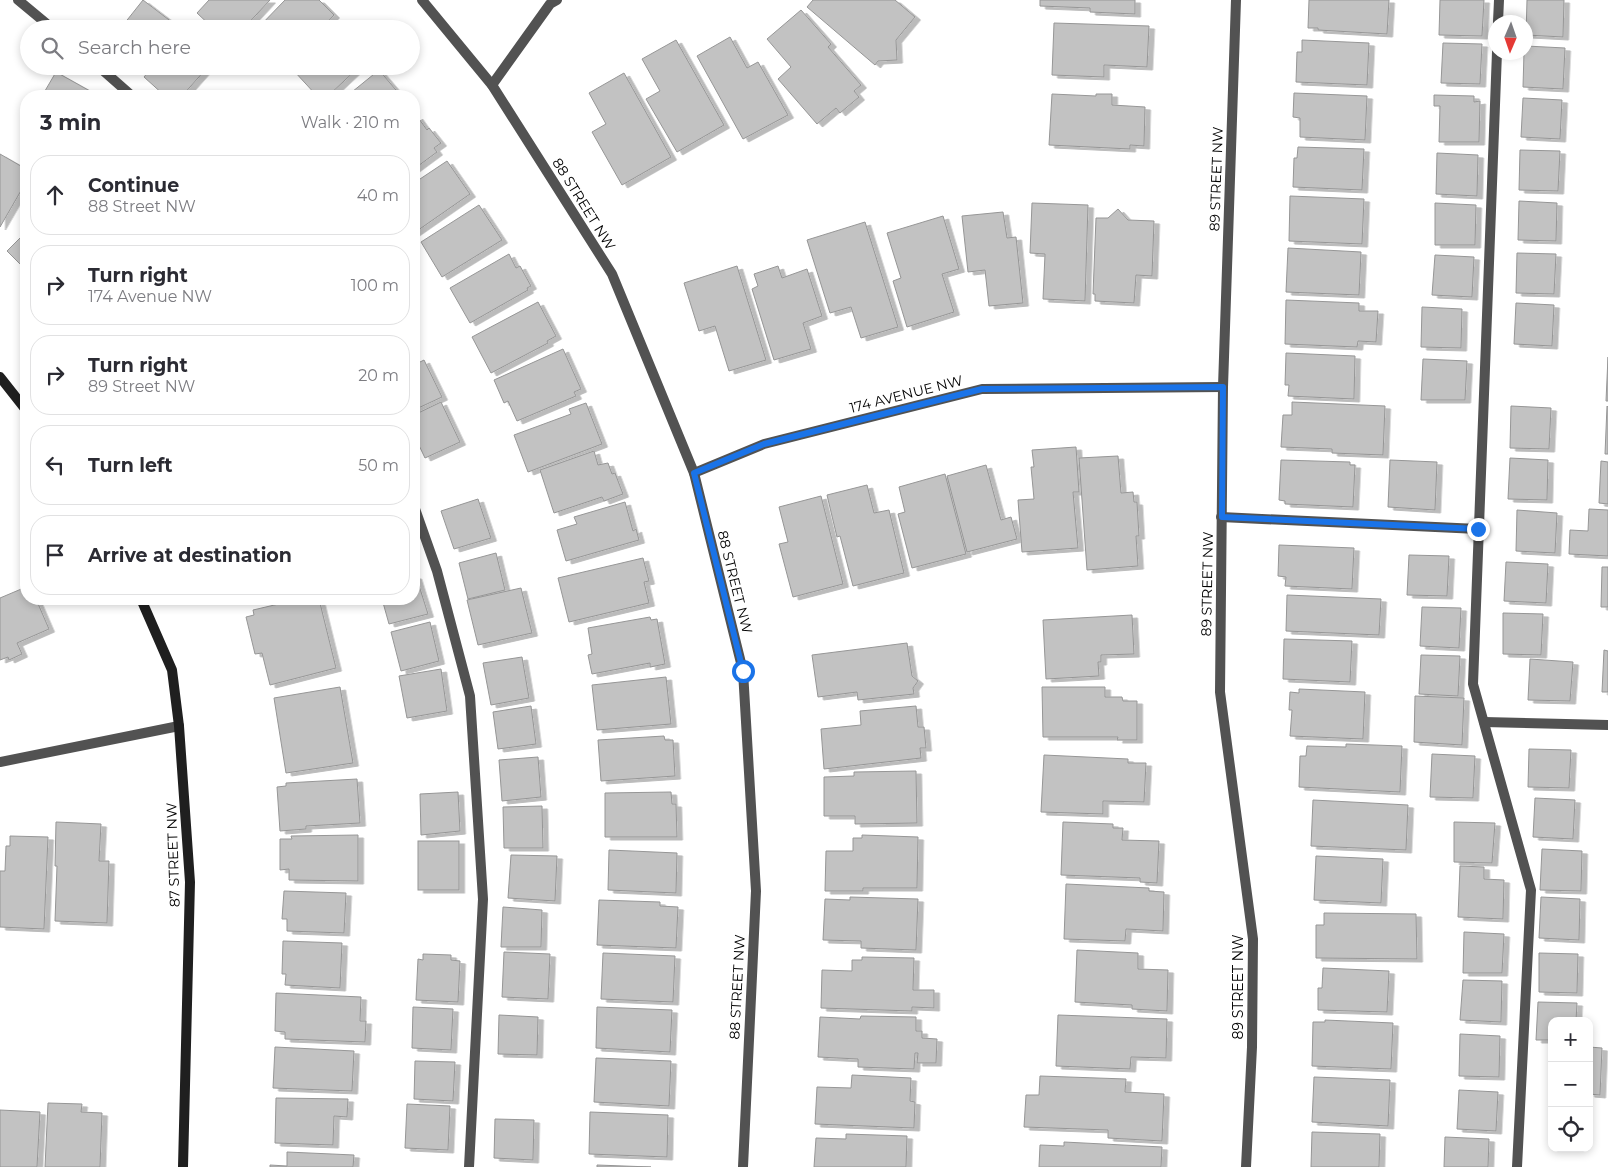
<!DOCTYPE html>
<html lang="en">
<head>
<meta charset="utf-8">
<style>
	:root { --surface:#fff; --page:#f2f2f3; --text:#2b2b33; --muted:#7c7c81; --line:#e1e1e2 }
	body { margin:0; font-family:Montserrat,sans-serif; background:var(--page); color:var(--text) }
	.controls { position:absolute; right:15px; bottom:15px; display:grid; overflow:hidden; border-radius:10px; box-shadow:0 2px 8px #0003 }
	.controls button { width:45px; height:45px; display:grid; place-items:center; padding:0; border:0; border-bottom:1px solid var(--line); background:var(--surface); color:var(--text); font:25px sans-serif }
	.compass { position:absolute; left:1488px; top:15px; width:45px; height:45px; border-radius:50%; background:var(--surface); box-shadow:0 2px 8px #0003; rotate:182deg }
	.stop { position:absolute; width:15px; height:15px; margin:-11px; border:4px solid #1a73e8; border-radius:50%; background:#fff }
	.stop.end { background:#1a73e8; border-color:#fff; box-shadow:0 1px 5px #0008 }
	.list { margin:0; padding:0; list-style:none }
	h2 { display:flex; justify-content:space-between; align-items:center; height:65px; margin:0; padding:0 20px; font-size:21px }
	h2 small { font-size:16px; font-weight:400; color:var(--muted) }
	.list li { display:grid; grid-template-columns:32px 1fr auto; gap:15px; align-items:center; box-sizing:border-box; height:80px; margin:0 10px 10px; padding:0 10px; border:1px solid var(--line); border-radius:20px }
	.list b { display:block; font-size:19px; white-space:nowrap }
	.list p { margin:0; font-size:16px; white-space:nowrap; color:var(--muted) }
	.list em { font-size:16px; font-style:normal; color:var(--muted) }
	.icon { flex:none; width:28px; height:28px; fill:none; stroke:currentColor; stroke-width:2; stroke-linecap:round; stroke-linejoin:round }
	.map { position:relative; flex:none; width:1608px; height:1167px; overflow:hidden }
	.search { position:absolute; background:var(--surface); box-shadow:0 2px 8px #0003; left:20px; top:20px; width:400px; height:55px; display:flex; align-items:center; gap:12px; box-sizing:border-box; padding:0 18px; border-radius:28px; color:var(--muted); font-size:19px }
	.panel { position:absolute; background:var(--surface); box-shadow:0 2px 8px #0003; left:20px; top:90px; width:400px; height:515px; border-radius:20px }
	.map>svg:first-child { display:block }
	.building { fill:#c2c2c2; stroke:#969696; filter:url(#shadow) }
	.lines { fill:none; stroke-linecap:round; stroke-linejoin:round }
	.lane { stroke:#525252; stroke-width:10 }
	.street { stroke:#525252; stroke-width:10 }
	.secondary { stroke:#1f1f1f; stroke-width:10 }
	.route { stroke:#1a73e8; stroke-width:6 }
	.labels { text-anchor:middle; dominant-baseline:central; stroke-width:4.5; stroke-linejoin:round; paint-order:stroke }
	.street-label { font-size:14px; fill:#000; stroke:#fff }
</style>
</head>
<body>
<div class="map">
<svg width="1608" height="1167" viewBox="0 0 1608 1167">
	<defs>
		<filter id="shadow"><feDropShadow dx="5.5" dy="3" stdDeviation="0" flood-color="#0004"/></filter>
	</defs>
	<rect width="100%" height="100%" fill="#fff"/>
	<g class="building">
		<polygon points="143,0 177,26 175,29 120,29"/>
		<polygon points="209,0 270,0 243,29 214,29 197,13"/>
		<polygon points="285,0 319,0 334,15 321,29 257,29"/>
		<polygon points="813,0 895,0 915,17 896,40 897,60 878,61 875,65 807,7"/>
		<polygon points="1040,0 1135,0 1135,14 1090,12 1090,8 1040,6"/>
		<polygon points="1309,0 1389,0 1387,34 1318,30 1318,28 1308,28"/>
		<polygon points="1440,0 1484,0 1482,36 1439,35"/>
		<polygon points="1527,0 1564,0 1563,37 1526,35"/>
		<polygon points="801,10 831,44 828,47 861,85 854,91 859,97 840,113 836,108 817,124 778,79 791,67 767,39"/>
		<polygon points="1054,23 1149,26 1147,67 1104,65 1104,77 1052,75"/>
		<polygon points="730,37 747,68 758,62 788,115 743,139 697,56"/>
		<polygon points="676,40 724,125 677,152 646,99 660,91 642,59"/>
		<polygon points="1302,40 1369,43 1367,85 1296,82 1297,52 1302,52"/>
		<polygon points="1443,43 1482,44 1480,84 1441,83"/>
		<polygon points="1526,46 1565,48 1563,89 1523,87 1524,52 1526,52"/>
		<polygon points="153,66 203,66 206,69 182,96 165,96 144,77"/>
		<polygon points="300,66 360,66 328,96 317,96 294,71"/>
		<polygon points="379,70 401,96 347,96"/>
		<polygon points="56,72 90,91 88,96 42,96"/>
		<polygon points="624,73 671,157 622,185 592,132 606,124 589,93"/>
		<polygon points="1294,93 1367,96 1365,140 1300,137 1300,118 1293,117"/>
		<polygon points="1052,94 1096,96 1096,94 1112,94 1112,105 1145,107 1144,146 1130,145 1130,149 1049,145"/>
		<polygon points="1434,95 1474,96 1474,102 1480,101 1479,142 1439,142 1440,106 1434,106"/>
		<polygon points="1523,98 1562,100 1560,139 1521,137"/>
		<polygon points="417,116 427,130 429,128 441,143 434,148 437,152 414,169 414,119"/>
		<polygon points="1298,147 1364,149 1362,190 1293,187 1294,158 1297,158"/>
		<polygon points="1520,150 1560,151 1558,191 1519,190"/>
		<polygon points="1437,153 1478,155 1477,196 1436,194"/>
		<polygon points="0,154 26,169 26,182 0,227"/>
		<polygon points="447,161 470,194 414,233 414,183"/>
		<polygon points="1290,196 1364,199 1362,244 1289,241"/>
		<polygon points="1519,201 1557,203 1556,241 1518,240"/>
		<polygon points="1032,203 1088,205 1085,301 1043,299 1045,254 1030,253"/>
		<polygon points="1435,203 1476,205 1475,245 1435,245"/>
		<polygon points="479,205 502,240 442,277 421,242"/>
		<polygon points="1118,209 1128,220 1154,221 1152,276 1136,275 1134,303 1095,301 1095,294 1093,294 1096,218 1108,218"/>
		<polygon points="1003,212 1007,238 1016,237 1023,303 989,306 985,270 968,272 962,216"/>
		<polygon points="943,216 959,269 942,274 954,312 907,327 893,281 901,278 887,233"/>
		<polygon points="865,222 898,327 861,338 851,307 830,313 807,240"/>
		<polygon points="26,232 26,270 7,251"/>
		<polygon points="1288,248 1361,252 1359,295 1286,292"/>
		<polygon points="1517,253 1556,254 1554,294 1516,293"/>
		<polygon points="509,254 516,268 520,266 531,286 527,288 528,290 470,323 450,288"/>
		<polygon points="1435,255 1474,257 1472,297 1432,295"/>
		<polygon points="737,266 766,360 729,371 715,326 699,331 684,283"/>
		<polygon points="778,266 782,278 807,269 822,316 803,323 811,349 774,360 752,289 758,286 754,274"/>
		<polygon points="1286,300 1359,303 1359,311 1378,311 1376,342 1358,341 1357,347 1285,344"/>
		<polygon points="538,302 556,336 547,341 548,343 491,373 472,337"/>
		<polygon points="1516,303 1554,305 1552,346 1514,344"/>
		<polygon points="1422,307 1462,309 1461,348 1421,347"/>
		<polygon points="563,349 581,389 574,392 576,396 517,421 508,401 504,403 494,380"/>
		<polygon points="1286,353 1355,356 1354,399 1288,396 1289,385 1285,385"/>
		<polygon points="1608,357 1608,401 1606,401"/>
		<polygon points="1423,359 1467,361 1465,400 1421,400"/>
		<polygon points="424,360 442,397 414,410 414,365"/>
		<polygon points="441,402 460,442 425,458 414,435 414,415"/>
		<polygon points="1292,402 1385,406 1383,455 1332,453 1332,449 1281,447 1283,415 1292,415"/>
		<polygon points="586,403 602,444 528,472 514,435 571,414 569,409"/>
		<polygon points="1511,406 1551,408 1549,449 1510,448"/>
		<polygon points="1607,406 1608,407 1608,454 1605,454"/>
		<polygon points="1076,447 1079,492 1073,492 1078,548 1022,552 1018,500 1034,499 1031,467 1034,467 1032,450"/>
		<polygon points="594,451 598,465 608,463 612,474 615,473 623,494 604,501 602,497 554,513 540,470"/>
		<polygon points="1118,456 1121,493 1133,492 1134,502 1137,502 1139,536 1136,536 1138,566 1087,570 1079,458"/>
		<polygon points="1510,458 1548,460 1547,500 1508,499"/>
		<polygon points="1281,460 1350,462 1350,465 1355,465 1353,507 1285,504 1285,501 1279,500"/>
		<polygon points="1390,460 1437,462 1435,510 1388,507"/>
		<polygon points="1601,461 1608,462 1608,504 1599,503"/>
		<polygon points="986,465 1001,520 1011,517 1017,539 967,552 947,476"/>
		<polygon points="945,474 966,554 912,568 898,514 905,512 899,487"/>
		<polygon points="867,485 874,513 889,510 904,573 853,586 840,536 837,537 827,495"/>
		<polygon points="821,496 843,584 793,597 779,544 788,542 779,507"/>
		<polygon points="478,499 491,538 454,549 441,511"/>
		<polygon points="625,502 633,531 636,529 639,540 566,561 557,530 577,524 574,517"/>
		<polygon points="1589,509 1608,510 1608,556 1569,554 1570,530 1588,531"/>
		<polygon points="1517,510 1557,513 1555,553 1516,551"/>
		<polygon points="1279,545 1354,548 1352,589 1285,586 1286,577 1278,576"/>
		<polygon points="496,553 505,590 468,599 459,563"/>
		<polygon points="1409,555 1449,556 1447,596 1407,595"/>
		<polygon points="643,558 649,581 644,582 649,603 569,622 558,578"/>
		<polygon points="1506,562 1548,564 1546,603 1504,601"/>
		<polygon points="1602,567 1608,567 1608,607 1601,607"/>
		<polygon points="414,576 416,576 428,614 389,624 382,599 414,599"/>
		<polygon points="26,587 26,599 36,599 49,629 17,643 22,654 9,660 8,657 0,660 0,598"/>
		<polygon points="521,588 532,633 478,645 467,600"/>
		<polygon points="1287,595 1381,599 1379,635 1286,631"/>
		<polygon points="300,599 319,599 336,668 270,685 262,653 255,654 246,617 254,615 253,610"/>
		<polygon points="1422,607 1461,608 1459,648 1420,646"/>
		<polygon points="1503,613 1543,614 1541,655 1503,654"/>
		<polygon points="1132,615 1134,654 1101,655 1101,662 1098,662 1099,676 1046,679 1043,620"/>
		<polygon points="650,617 651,620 657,619 665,664 650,667 650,663 592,674 588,655 592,654 588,628"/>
		<polygon points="430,622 439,661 401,671 391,632"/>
		<polygon points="1284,639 1352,641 1350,682 1283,679"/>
		<polygon points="907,643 912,676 918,681 913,688 914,694 858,700 857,692 818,697 812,655"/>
		<polygon points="1604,650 1608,651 1608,692 1602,692"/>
		<polygon points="1421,655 1460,656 1458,696 1419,694"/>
		<polygon points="522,657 529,698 491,705 483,663"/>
		<polygon points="1530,659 1573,662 1570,701 1528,700"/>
		<polygon points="441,669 447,711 407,718 399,676"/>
		<polygon points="666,677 671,724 597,730 592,685"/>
		<polygon points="340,687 353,763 286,773 274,698"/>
		<polygon points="1042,687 1105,687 1105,697 1122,697 1123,701 1137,701 1137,740 1117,740 1118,737 1043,737"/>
		<polygon points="1299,689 1365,692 1363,739 1290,736 1292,710 1289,710 1290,692 1299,693"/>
		<polygon points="1415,696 1464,698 1462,745 1414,742"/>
		<polygon points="531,706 536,744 498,749 493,712"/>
		<polygon points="916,706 918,727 924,727 926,748 920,748 921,758 824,769 821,729 861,725 860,711"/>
		<polygon points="664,736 665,740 673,740 675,776 601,781 598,740"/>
		<polygon points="1346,744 1402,746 1400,792 1299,787 1300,756 1306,756 1307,746 1346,747"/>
		<polygon points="1529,749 1571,750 1569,788 1528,787"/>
		<polygon points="1432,754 1475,756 1473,798 1430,797"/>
		<polygon points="1044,755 1128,759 1128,763 1146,763 1144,802 1103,801 1103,814 1041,812"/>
		<polygon points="538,757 541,797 502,801 499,760"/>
		<polygon points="916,771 917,823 855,824 855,816 824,816 824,777 854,776 854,772"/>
		<polygon points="357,779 360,823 306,826 306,829 280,831 277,787 286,786 286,783"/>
		<polygon points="458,792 460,831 421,835 420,794"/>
		<polygon points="671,792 672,804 676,804 677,837 605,837 605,793"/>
		<polygon points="1535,798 1575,800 1573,839 1533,837"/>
		<polygon points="1313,800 1408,805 1406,850 1311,846"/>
		<polygon points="542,806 543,848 504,848 503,807"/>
		<polygon points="56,822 101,824 99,861 109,861 107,923 55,921 57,866 55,866"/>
		<polygon points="1063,822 1113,824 1113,828 1123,828 1122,840 1159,841 1157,883 1140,882 1140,878 1061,875"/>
		<polygon points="1454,822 1495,823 1492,863 1454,862"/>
		<polygon points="358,835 358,881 289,880 289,869 280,870 280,839 292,839 291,836"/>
		<polygon points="862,835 918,837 917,888 863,888 863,891 825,891 826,851 853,851 853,838 862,838"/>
		<polygon points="10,836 48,837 44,929 0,927 0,871 5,871 6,846 10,846"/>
		<rect x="418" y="841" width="41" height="49"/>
		<polygon points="1542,849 1582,851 1581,891 1540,890"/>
		<polygon points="609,850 677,853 676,893 608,890"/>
		<polygon points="511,855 557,856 555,901 508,898"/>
		<polygon points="1316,856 1383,859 1381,903 1314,900"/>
		<polygon points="1460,866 1484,867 1484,879 1504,880 1503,919 1458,917"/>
		<polygon points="1066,884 1149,888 1149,891 1164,892 1163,931 1126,929 1125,941 1064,939"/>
		<polygon points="284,891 346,893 344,933 287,931 287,919 282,919"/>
		<polygon points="850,897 918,899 916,950 861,948 861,941 823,940 825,899 850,900"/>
		<polygon points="1541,897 1580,899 1579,940 1539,938"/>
		<polygon points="599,900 660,902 660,906 678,907 676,948 597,945"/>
		<polygon points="503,907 542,910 541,947 501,947"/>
		<polygon points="1324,913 1416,914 1417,959 1316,958 1316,925 1324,925"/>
		<polygon points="1464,932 1504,934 1502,973 1463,973"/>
		<polygon points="283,941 342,943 340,988 285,985 286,974 282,974"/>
		<polygon points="1077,950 1138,953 1138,969 1168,970 1167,1011 1132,1009 1132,1005 1075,1002"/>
		<polygon points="504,952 550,954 548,999 502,997"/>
		<polygon points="603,953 675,956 673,1002 601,999"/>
		<polygon points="1539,953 1578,954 1577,993 1539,992"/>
		<polygon points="423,954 451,955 451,960 460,961 458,1002 416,1000 418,959 423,960"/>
		<polygon points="862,957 914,958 913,990 934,990 934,1008 912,1007 912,1011 821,1008 822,970 852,971 852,960 862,960"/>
		<polygon points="1323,968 1389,971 1387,1012 1318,1010 1318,988 1322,988"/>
		<polygon points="1463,980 1502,981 1501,1022 1460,1020"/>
		<polygon points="276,993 361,997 360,1021 366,1021 365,1042 285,1039 285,1032 275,1031"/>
		<polygon points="1538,1002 1577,1003 1576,1021 1552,1021 1552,1040 1536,1040"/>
		<polygon points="413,1007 453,1009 451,1050 412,1048"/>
		<polygon points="597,1007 672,1010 670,1052 596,1048"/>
		<polygon points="499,1015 538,1017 537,1055 498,1054"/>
		<polygon points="1058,1015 1167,1019 1166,1058 1131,1057 1130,1069 1056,1066"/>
		<polygon points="861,1016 916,1017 916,1031 922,1031 922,1038 937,1039 936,1063 917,1063 918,1053 915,1053 914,1069 858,1067 858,1059 818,1057 820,1017 860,1019"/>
		<polygon points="1325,1020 1393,1023 1391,1069 1312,1066 1313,1022 1325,1022"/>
		<polygon points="1460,1034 1500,1036 1499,1077 1459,1076"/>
		<polygon points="275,1047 354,1051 352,1091 273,1088"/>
		<polygon points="1589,1047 1602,1048 1600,1095 1589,1094"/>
		<polygon points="596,1058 671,1061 669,1106 594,1102"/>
		<polygon points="415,1061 455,1062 453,1101 414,1099"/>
		<polygon points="852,1075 911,1078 910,1101 915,1102 914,1128 815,1124 817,1087 851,1088"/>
		<polygon points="1040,1076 1126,1079 1125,1092 1164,1094 1162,1141 1108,1138 1108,1130 1024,1127 1026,1095 1039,1095"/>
		<polygon points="1314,1077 1390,1080 1388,1126 1312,1122"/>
		<polygon points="1459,1090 1498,1092 1496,1131 1457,1129"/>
		<polygon points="276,1098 348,1099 347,1117 334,1116 333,1145 275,1143"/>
		<polygon points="48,1103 82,1104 81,1112 102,1113 100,1167 45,1167"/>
		<polygon points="407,1104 450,1106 448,1150 405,1148"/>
		<polygon points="0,1110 40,1112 37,1167 0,1167"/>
		<polygon points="590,1112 668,1115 667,1157 589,1154"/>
		<polygon points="495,1119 534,1120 533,1160 494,1158"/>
		<polygon points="1312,1132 1380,1134 1379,1167 1311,1167"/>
		<polygon points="846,1134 907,1136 906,1167 814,1167 816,1138 846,1139"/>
		<polygon points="1445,1137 1489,1139 1488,1167 1444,1167"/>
		<polygon points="1064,1142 1162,1147 1161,1167 1039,1167 1040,1145 1064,1146"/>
		<polygon points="287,1152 354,1155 353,1167 270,1167 270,1165 287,1166"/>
		<polygon points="597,1165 651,1167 597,1167"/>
	</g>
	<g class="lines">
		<g class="lane">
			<polyline points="18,0 53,29"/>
			<polyline points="1498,22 1499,0"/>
			<polyline points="1497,52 1473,684 1531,890 1517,1167"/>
			<polyline points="98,66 132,96"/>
			<polyline points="414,506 437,571 470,696 483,899 469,1167"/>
			<polyline points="1221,517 1478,529"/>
			<polyline points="1484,722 1608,725"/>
		</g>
		<g class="street">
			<polyline points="422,0 492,85 612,274 694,473 743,671 756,891 743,1167"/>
			<polyline points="1236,0 1223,387 1220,692 1253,939 1252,1047 1246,1167"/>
			<polyline points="492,85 550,4 557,0"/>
			<polyline points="694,473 764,444 982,389 1223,387"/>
			<polyline points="0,762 179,726"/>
		</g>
		<g class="secondary">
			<polyline points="0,377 26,410"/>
			<polyline points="141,599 172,670 179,726 190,882 183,1167"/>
		</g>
	</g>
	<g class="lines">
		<polyline class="route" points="743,671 694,473 764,444 982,389 1223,387 1222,517 1478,529"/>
	</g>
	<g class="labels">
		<g class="street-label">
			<text transform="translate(1216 179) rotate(-88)">89 STREET NW</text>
			<text transform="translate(584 204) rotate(58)">88 STREET NW</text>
			<text transform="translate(906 394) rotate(-14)">174 AVENUE NW</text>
			<text transform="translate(735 582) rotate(76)">88 STREET NW</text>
			<text transform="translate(1207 584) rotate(-89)">89 STREET NW</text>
			<text transform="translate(173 855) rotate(-92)">87 STREET NW</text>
			<text transform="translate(737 987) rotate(-87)">88 STREET NW</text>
			<text transform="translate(1238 987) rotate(-90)">89 STREET NW</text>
		</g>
	</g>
</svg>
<div class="controls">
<button>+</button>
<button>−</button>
<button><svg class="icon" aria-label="locate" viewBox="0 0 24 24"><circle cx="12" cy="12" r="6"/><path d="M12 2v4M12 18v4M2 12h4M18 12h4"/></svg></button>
</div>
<svg class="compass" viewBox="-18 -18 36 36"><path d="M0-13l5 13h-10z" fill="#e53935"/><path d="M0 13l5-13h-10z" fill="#7c7c81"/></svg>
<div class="stop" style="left:743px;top:671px"></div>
<div class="stop end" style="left:1478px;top:529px"></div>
<div class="search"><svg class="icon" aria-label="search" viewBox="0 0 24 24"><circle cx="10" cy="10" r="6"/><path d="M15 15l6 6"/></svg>Search here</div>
<section class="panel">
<h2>3 min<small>Walk · 210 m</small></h2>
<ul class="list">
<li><svg class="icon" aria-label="ahead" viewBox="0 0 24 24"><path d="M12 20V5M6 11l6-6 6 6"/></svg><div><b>Continue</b><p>88 Street NW</p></div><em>40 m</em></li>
<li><svg class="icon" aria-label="right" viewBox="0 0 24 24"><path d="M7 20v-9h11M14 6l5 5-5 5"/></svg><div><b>Turn right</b><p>174 Avenue NW</p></div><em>100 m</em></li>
<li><svg class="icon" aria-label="right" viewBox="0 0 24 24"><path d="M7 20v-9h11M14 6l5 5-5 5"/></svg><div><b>Turn right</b><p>89 Street NW</p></div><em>20 m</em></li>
<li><svg class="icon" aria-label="left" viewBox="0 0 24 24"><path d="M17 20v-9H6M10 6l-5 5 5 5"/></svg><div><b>Turn left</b></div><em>50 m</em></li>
<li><svg class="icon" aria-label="arrive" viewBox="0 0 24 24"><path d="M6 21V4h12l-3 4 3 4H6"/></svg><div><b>Arrive at destination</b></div></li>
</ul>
</section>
</div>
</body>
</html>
